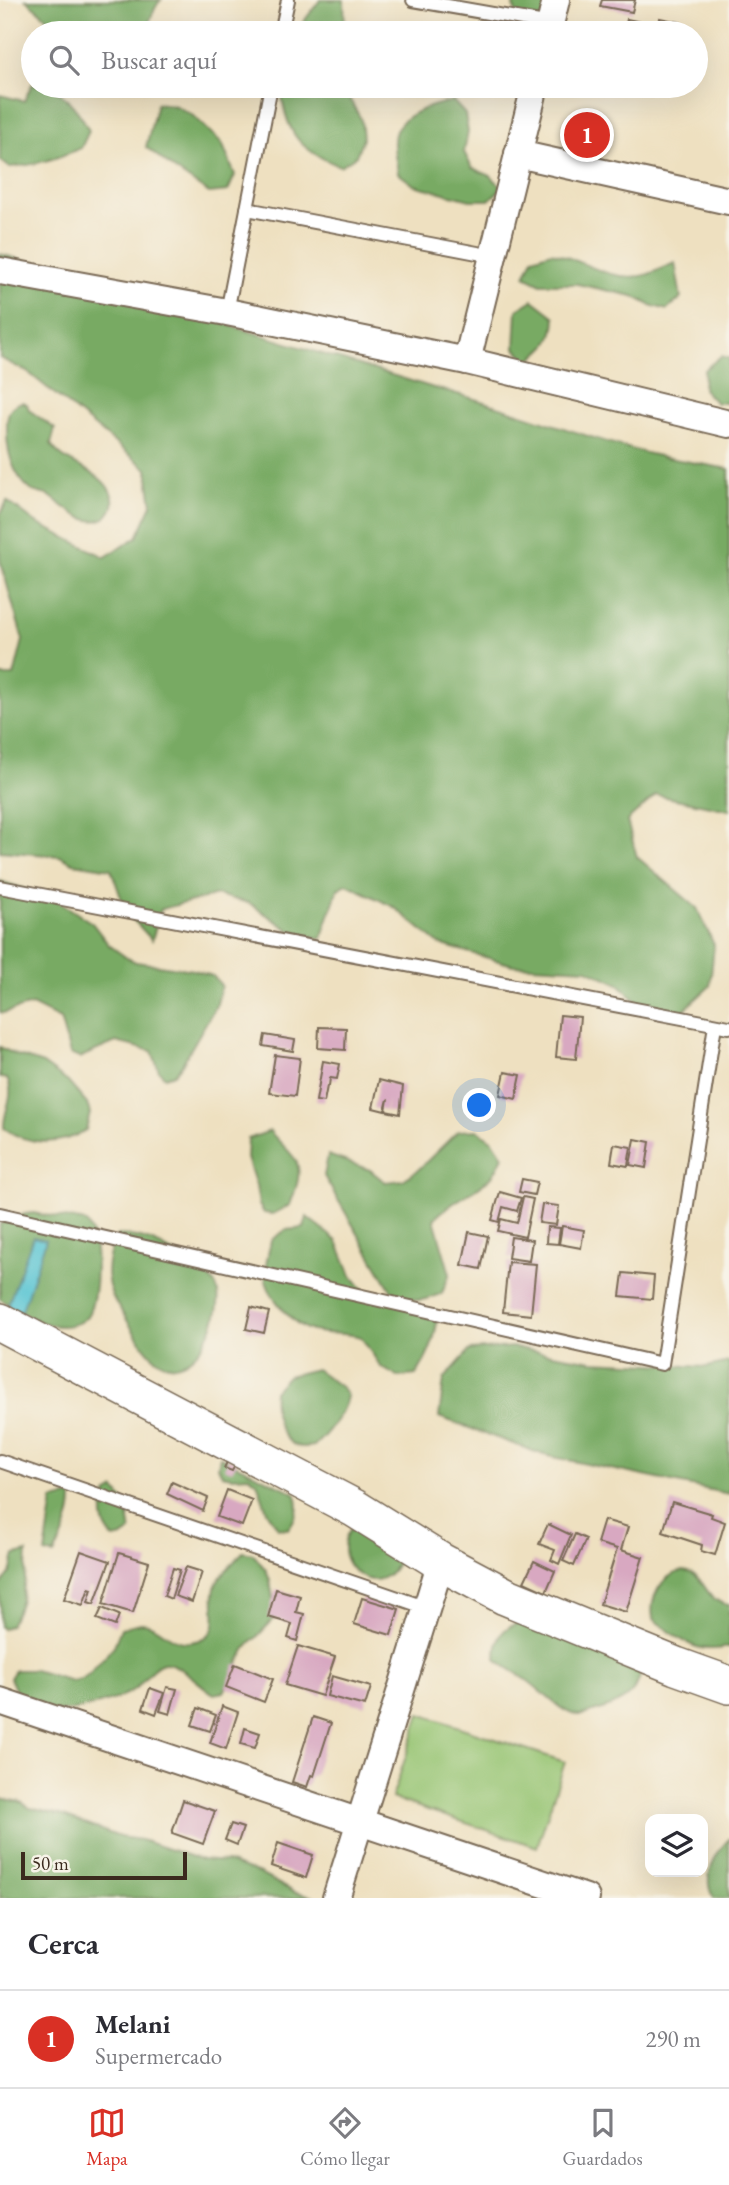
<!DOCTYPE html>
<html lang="es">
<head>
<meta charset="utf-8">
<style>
	:root { --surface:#fff; --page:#f7f7f7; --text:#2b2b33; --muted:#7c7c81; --line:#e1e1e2; --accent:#d93025 }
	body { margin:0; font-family:"EB Garamond",serif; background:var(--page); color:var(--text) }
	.controls { position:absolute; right:21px; bottom:21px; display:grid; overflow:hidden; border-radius:14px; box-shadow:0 7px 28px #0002 }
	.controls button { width:63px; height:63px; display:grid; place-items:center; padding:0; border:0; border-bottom:2px solid var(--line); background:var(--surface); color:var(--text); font:35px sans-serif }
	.scale { position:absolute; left:21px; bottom:18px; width:166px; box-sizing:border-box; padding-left:7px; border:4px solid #3b2a1e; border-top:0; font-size:19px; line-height:24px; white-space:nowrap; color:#3b2a1e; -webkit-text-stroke:5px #f7f3e8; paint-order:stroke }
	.you { position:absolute; left:480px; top:1106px; width:24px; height:24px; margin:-18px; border:5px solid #fff; border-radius:50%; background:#1a73e8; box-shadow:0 0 0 10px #1a73e833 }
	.badge { display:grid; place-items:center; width:46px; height:46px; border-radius:50%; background:var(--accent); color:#fff; font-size:23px; font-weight:700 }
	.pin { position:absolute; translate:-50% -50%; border:4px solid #fff; box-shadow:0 2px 7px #0006 }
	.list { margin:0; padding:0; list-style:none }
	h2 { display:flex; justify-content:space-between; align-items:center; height:91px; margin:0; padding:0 28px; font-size:30px }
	h2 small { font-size:23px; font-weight:400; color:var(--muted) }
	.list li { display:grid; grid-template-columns:46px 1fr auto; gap:21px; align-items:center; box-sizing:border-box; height:98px; padding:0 28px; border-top:2px solid var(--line) }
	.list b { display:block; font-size:26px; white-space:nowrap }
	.list p { margin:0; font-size:23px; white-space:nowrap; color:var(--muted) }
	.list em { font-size:23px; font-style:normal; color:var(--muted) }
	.icon { flex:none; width:38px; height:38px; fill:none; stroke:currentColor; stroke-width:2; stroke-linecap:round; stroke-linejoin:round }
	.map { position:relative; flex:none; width:729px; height:1898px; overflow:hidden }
	.search { position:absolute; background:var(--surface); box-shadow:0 7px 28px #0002; left:21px; right:21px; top:21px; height:77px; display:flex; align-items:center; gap:18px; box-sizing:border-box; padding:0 24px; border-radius:38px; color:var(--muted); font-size:26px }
	.sheet { height:189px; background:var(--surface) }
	nav { display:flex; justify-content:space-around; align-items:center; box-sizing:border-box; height:98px; border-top:2px solid var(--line); background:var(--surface); font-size:19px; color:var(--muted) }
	nav a { display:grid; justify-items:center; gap:4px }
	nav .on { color:var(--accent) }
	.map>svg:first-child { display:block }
	.green { fill:#96c472; stroke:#687748; stroke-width:2 }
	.forest { fill:#78aa64; stroke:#5a6a41; stroke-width:2 }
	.water { fill:#59c5d3; stroke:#4a7878; stroke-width:2 }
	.building { fill:#d8a8c1 }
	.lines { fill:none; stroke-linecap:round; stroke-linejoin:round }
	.lane-casing { stroke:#7a6a57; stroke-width:16 }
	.street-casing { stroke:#7a6a57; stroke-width:30 }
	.secondary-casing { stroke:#7a6a57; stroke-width:40 }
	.lane { stroke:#fff; stroke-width:12 }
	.street { stroke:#fff; stroke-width:26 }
	.secondary { stroke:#fff; stroke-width:37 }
</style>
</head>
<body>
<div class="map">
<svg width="729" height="1898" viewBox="0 0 729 1898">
	<rect width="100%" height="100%" fill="#f7f3e8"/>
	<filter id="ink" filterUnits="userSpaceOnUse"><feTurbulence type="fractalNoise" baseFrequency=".0143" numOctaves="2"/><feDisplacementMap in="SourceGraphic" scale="14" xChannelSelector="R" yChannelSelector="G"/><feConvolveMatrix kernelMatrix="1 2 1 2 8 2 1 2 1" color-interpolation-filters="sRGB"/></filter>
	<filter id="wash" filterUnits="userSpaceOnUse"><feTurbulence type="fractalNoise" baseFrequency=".00686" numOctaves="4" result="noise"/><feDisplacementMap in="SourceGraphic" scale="28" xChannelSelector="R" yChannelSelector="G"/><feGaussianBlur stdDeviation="1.57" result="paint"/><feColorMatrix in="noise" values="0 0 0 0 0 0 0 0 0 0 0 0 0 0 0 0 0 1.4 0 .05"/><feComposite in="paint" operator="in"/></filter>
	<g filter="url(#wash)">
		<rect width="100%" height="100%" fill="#eee0c0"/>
		<polygon class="green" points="420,1714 565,1762 537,1847 392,1798"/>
		<g class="forest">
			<path d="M26,0H161C152,8 151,23 144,33H69L64,32Z"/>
			<polygon points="320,0 344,0 345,33 295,33"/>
			<polygon points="517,0 554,0 539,22 521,22 513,6"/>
			<path d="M32,84C36,86 42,85 48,87C65,92 82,115 89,131L81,148C57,158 35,166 9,167L0,160V95L24,101Z"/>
			<path d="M280,86H342L361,119L363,138L356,156L340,166C295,149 287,131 280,86Z"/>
			<path d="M453,101L465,114L468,132L464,152L472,168L489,175L503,187L489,200H470L414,185L398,173C397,163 393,150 394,140C395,114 432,105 453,101Z"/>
			<polygon points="157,103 176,106 192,115 222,143 235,175 228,191 209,193 175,170 146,147"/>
			<path d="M551,252C581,259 608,281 640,276C651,275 664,267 675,263L681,298L667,310L650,305L633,296L577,284H541L525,276L533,258Z"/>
			<path d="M0,254L106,282L163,305L434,388C507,405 576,436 650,454C676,460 703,464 729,469V810L656,795L627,821L637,857L697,908L714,945L710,986L682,1012L645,1009L619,984L587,969L513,965L439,944L394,907L347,884L338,889L321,939L291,931L249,903L217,895L161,909L152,940L126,912L111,869L73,863L60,856L0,851V676H14L23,640L0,560V515L7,501L36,523L105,557L137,537L152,505L147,469L29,373L0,358Z"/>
			<path d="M533,300L555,317C554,341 548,346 529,361L515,348L517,310Z"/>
			<polygon points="721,356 729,358 729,403 716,403 703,389 704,370"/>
			<path d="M22,402L27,404L29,410L55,429L51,444C65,468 101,467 112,495C115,502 113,510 108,515C91,532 65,507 51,497C45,493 37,494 31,490C12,475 6,449 7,426C7,414 9,405 22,402Z"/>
			<polygon points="0,881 55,899 92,923 109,945 127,958 136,962 194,970 213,976 221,985 217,1004 181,1066 174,1074 165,1077 159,1071 152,1051 116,1042 79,1058 70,1054 60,1019 32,1005 3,1013 0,1012"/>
			<path d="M0,1047L16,1055L43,1064L68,1082L87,1104L90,1113L86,1130C61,1146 28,1146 4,1128C3,1110 16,1096 7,1079L0,1078Z"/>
			<path d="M477,1130L493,1141L503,1156C500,1163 497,1170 492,1176C475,1193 452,1200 434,1219L450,1274L442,1293C419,1304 413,1302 391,1290L324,1176L328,1155L370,1170L385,1182L403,1180L418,1170L458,1131Z"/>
			<path d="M270,1131C277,1141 291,1151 296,1161C303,1174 294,1193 290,1205L273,1214L264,1213L259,1205L256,1186L247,1158L248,1139Z"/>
			<path d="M34,1213C44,1216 81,1219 86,1223C100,1237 98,1301 87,1316C82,1323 71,1326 63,1326C41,1327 18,1310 0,1299V1224L25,1214Z"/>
			<path d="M307,1217L337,1241L351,1275L364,1291L419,1312L437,1322C434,1343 428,1357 416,1375L398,1377L381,1367L361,1337C344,1332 328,1335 312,1331C292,1325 265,1293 265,1273C266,1262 269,1250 271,1240L286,1230L304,1228Z"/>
			<path d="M117,1235C150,1235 173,1251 198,1270C203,1274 212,1279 215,1284C230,1309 193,1384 159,1361C143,1350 133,1329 123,1314C103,1287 103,1264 117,1235Z"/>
			<polygon points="512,1347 593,1361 707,1367 729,1362 729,1494 544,1455 439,1417 444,1379 470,1350"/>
			<path d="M316,1369L342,1388L347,1396C344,1414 327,1434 314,1446C308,1447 302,1448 297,1446C278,1439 272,1408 274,1391L288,1376Z"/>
			<path d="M220,1457L295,1493C301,1506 297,1517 288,1529L278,1528L267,1511L257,1482L249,1476L232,1477L222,1475L218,1466Z"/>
			<path d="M115,1489L126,1504L131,1531L122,1537L114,1539C100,1525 101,1511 107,1494Z"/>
			<path d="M72,1496C73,1516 63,1537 54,1555L45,1553L53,1500Z"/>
			<path d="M355,1522L403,1551C399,1559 396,1568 389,1574C370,1591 343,1568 344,1547C344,1537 350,1530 355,1522Z"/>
			<path d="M27,1552C26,1578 24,1602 10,1625L2,1629L0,1626V1587L10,1573L15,1555Z"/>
			<path d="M243,1552L253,1554L266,1570L270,1581L275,1610L274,1619L246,1648L224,1692L214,1694C202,1687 177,1661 164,1663C152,1665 145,1681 136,1688C120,1700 72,1714 53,1711C42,1709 29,1701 18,1696L10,1678L15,1670H34L72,1681L81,1679L89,1674L114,1646L121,1628C127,1627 135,1623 142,1623C160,1624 171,1645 191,1642C232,1635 204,1604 218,1581C224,1571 235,1561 243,1552Z"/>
			<path d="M682,1571C708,1573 700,1599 729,1605V1647C694,1655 680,1639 653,1619C649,1598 661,1576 682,1571Z"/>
			<path d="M524,1621L641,1662C642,1692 624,1703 599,1710C593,1712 583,1716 577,1715C561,1713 541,1690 528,1681C517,1673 506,1668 496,1659C496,1636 502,1627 524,1621Z"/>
			<polygon points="0,1798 21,1802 30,1808 61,1815 120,1837 141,1840 202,1860 227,1862 260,1874 296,1893 317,1898 0,1898"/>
			<path d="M729,1839V1898H714C701,1880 715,1853 729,1839Z"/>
		</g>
		<polygon class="water" points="33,1237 46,1240 21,1313 8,1305"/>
		<g id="blocks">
			<g class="building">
				<polygon points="602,0 635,0 632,12 600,6"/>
				<polygon points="660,18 680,22 678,33 624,33 627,19 659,26"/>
				<polygon points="560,1015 580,1017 576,1059 556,1057"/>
				<polygon points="319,1027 346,1028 345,1050 318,1048"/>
				<polygon points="265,1035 295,1040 293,1051 263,1046"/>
				<polygon points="275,1055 300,1058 295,1096 269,1093"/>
				<polygon points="323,1061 340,1064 337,1079 330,1078 329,1086 327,1086 324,1102 316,1101"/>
				<polygon points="505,1072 521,1075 516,1099 500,1095"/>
				<polygon points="379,1080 403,1086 400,1114 386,1111 388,1099 385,1111 373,1108"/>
				<polygon points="635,1139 650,1142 646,1168 630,1165"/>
				<polygon points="614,1144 631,1147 628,1166 611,1163"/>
				<polygon points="522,1179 537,1182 534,1195 519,1192"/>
				<polygon points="500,1192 521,1198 517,1211 503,1207 499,1222 492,1220"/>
				<polygon points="523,1197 533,1199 525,1237 498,1231 501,1219 517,1223"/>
				<polygon points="542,1204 559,1206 556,1225 539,1223"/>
				<polygon points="562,1226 584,1230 581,1248 559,1244"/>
				<polygon points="547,1227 560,1228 558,1244 546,1243"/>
				<polygon points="469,1232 488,1236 481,1269 462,1265"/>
				<polygon points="511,1237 532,1240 529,1261 508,1258"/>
				<polygon points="508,1262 536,1264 531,1315 503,1312"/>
				<polygon points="623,1273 654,1276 652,1299 620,1296"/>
				<polygon points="251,1307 269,1312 264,1333 246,1329"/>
				<polygon points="229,1458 237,1462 232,1471 224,1468"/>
				<polygon points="172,1482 208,1498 203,1511 167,1494"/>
				<polygon points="227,1490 252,1500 242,1526 217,1517"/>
				<polygon points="672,1502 712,1514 711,1517 725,1522 715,1555 701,1551 702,1545 663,1532"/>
				<polygon points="604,1520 628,1527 621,1550 643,1557 626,1612 600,1604 617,1549 597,1543"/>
				<polygon points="548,1524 571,1535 559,1564 551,1560 555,1550 539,1544"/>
				<polygon points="575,1534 586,1539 574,1566 563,1561"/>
				<polygon points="81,1551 110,1561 94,1604 88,1602 92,1589 89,1588 83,1605 64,1599"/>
				<polygon points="119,1553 149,1562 133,1613 103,1604"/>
				<polygon points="534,1561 555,1571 546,1592 524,1582"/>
				<polygon points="186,1567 202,1572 192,1602 175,1596"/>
				<polygon points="173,1568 180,1570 171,1599 164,1596"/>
				<polygon points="276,1589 300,1596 296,1612 304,1614 297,1641 288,1638 292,1624 268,1617"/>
				<polygon points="362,1598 399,1609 391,1635 354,1624"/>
				<polygon points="102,1608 119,1615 115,1626 97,1619"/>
				<polygon points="298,1646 335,1657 322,1696 285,1685"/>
				<polygon points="235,1664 273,1679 264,1702 226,1687"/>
				<polygon points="332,1676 371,1687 365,1706 327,1696"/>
				<polygon points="167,1687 177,1689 170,1714 160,1711"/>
				<polygon points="150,1688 164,1693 156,1714 143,1709"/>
				<polygon points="222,1706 238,1712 226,1749 210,1743"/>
				<polygon points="198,1708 216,1715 210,1731 192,1725"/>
				<polygon points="313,1717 331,1723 314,1776 311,1775 307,1787 292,1782"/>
				<polygon points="245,1728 260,1733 255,1748 241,1744"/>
				<polygon points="183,1800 215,1811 203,1844 172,1833"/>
				<polygon points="231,1824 243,1828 237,1845 225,1840"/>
				<polygon points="278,1843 313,1855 306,1878 271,1866"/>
			</g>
		</g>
	</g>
	<g filter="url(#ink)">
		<use href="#blocks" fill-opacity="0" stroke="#7a6a57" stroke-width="2"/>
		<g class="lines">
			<defs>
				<g id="lane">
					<polyline points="413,0 551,24"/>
					<polyline points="281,33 288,0"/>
					<polyline points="247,209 493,256"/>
					<polyline points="227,312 271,86"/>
					<polyline points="0,887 729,1027"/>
					<polyline points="0,1214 662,1364 715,1025"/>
					<polyline points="0,1461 427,1608"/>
				</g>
				<g id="street">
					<polyline points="548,33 556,0"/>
					<polyline points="518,154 729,201"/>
					<polyline points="0,271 227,312 467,361 729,424"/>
					<polyline points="467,361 535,86"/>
					<polyline points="0,1701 586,1898"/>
					<polyline points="336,1898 441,1562"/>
				</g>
				<polyline id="secondary" points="0,1322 354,1508 441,1562 505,1596 676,1666 729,1685"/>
			</defs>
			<use href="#lane" class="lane-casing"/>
			<use href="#street" class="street-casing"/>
			<use href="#secondary" class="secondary-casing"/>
			<use href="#lane" class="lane"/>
			<use href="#street" class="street"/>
			<use href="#secondary" class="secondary"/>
		</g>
	</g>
</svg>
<div class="controls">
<button><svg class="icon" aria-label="layers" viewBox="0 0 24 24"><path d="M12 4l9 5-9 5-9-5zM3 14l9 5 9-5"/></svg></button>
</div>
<div class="scale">50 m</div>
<div class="you"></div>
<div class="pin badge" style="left:587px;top:135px">1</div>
<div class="search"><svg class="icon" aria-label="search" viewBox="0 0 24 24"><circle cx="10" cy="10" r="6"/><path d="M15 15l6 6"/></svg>Buscar aquí</div>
</div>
<section class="sheet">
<h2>Cerca<small></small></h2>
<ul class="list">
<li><span class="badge">1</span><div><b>Melani</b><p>Supermercado</p></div><em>290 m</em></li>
</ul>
</section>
<nav>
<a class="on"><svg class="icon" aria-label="map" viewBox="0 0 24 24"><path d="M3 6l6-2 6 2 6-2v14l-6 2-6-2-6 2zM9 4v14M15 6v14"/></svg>Mapa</a>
<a><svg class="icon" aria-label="directions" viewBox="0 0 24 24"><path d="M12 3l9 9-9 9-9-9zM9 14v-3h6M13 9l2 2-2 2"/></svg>Cómo llegar</a>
<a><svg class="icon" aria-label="saved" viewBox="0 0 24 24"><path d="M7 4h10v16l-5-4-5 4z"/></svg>Guardados</a>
</nav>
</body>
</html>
